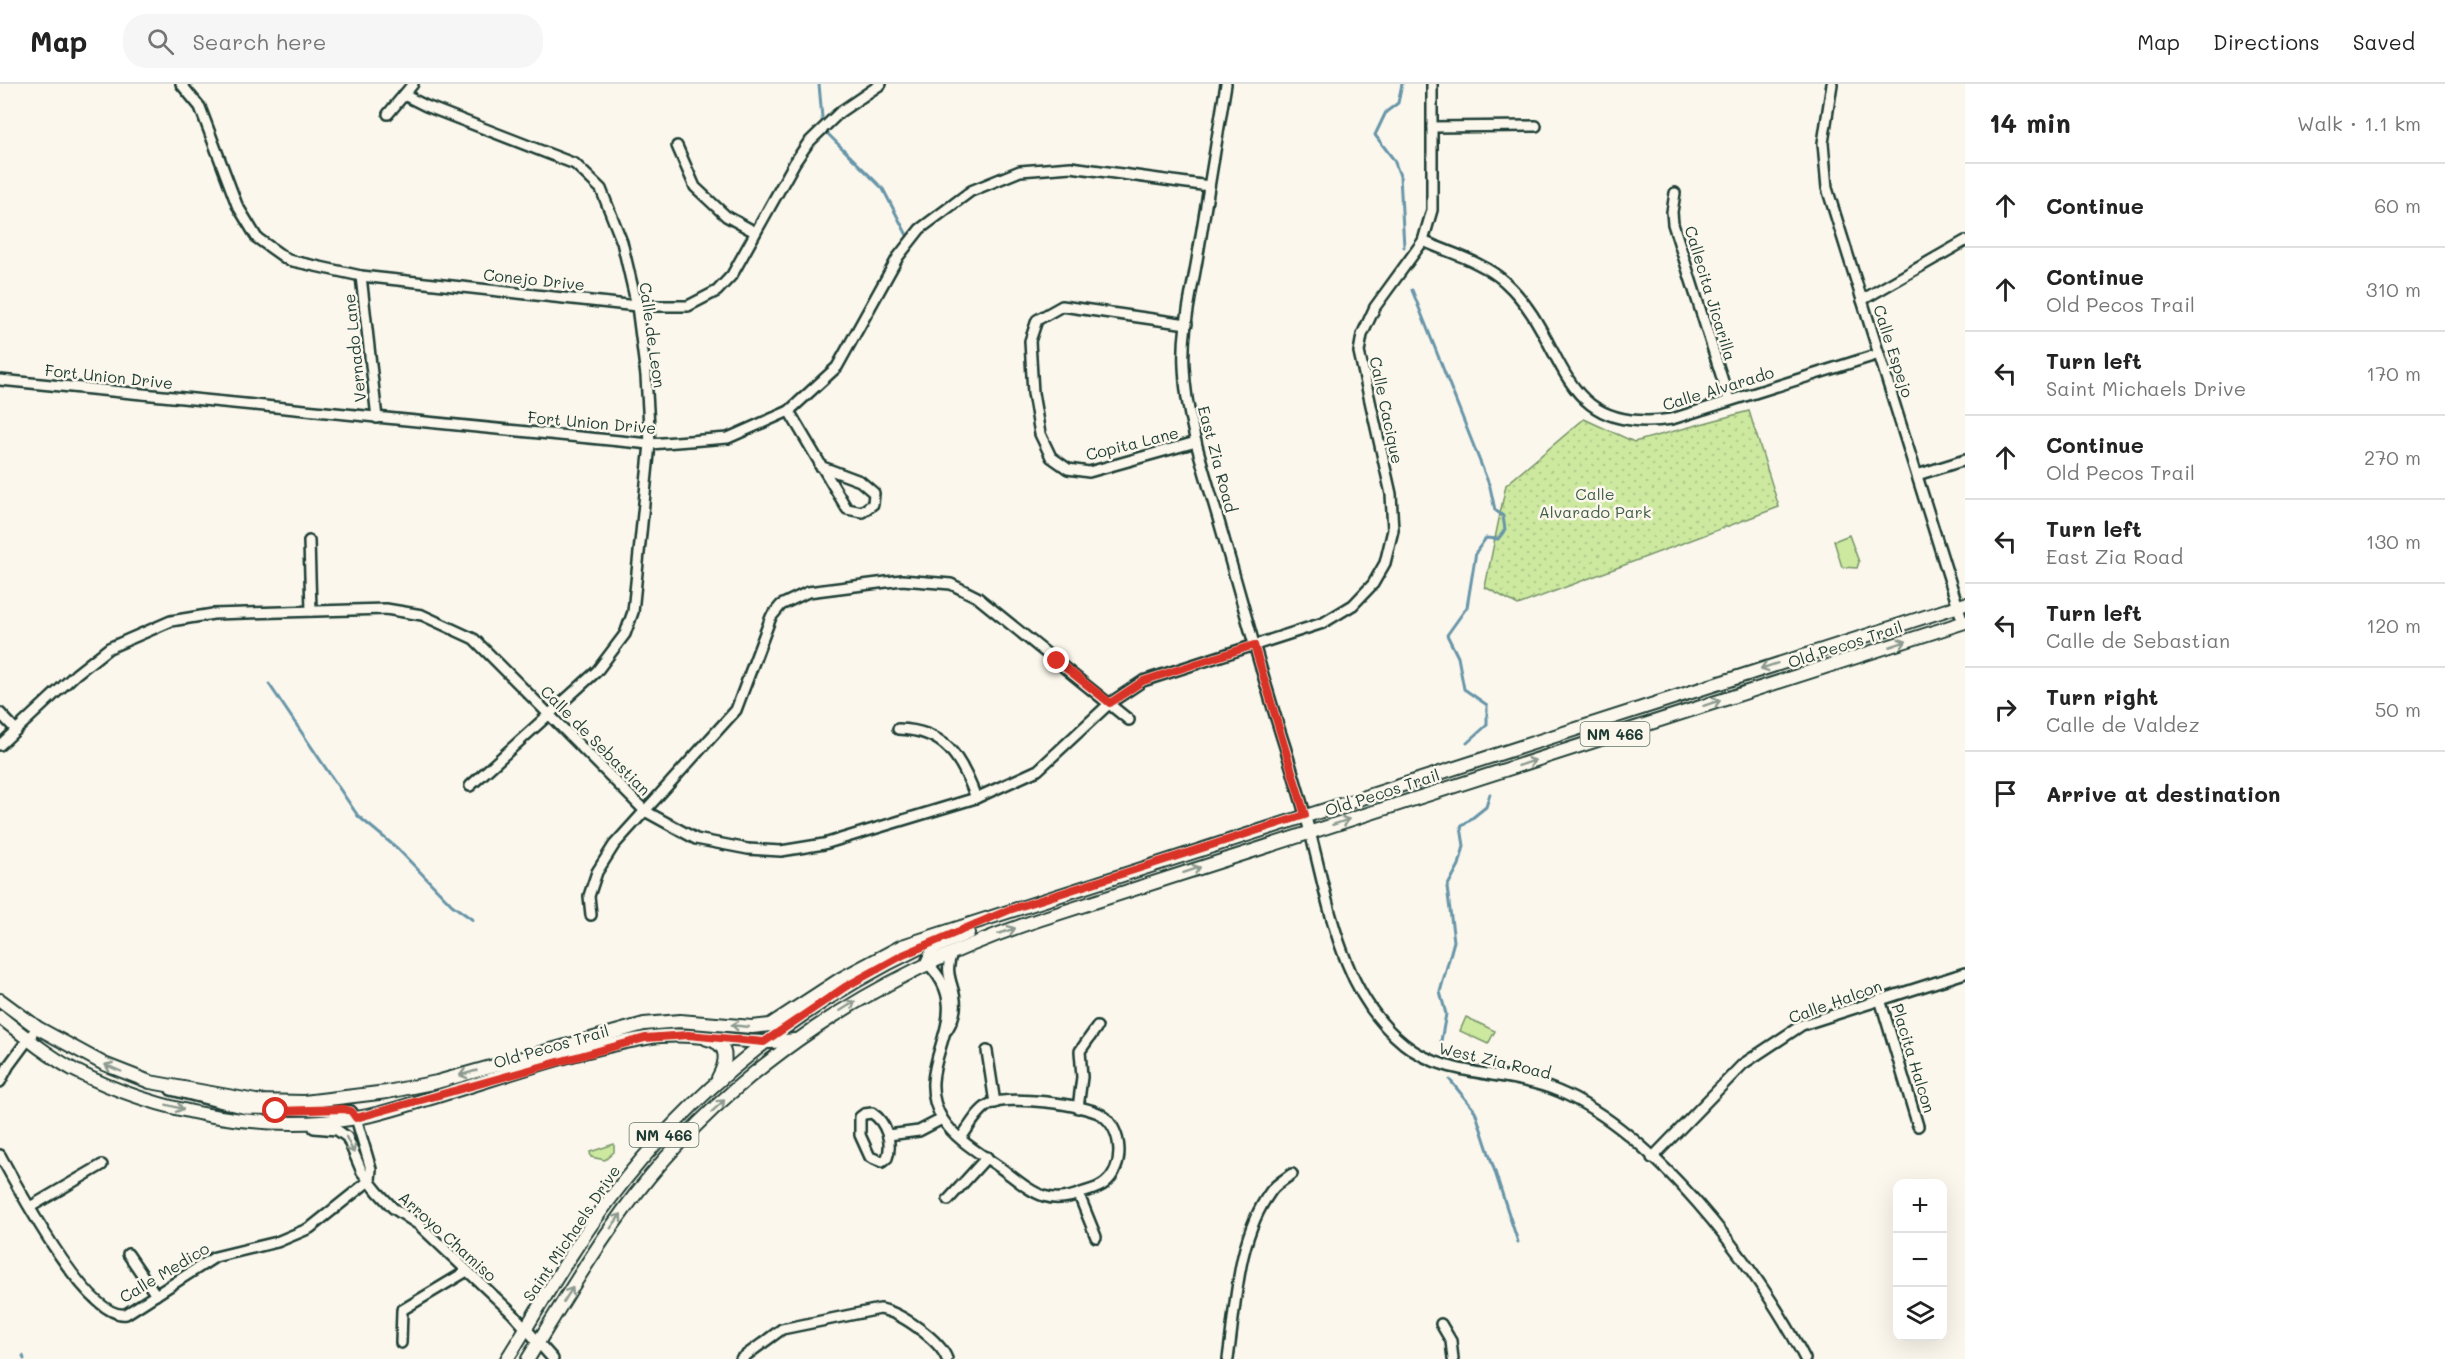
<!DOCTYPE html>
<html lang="en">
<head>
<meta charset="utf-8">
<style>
	:root { --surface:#fff; --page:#f6f6f6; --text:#222; --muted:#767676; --line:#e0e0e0 }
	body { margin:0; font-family:Mali,sans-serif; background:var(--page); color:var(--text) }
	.controls { position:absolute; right:18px; bottom:18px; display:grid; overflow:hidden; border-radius:12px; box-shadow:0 6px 24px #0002 }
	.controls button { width:54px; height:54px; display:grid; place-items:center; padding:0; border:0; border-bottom:2px solid var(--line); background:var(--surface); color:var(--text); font:30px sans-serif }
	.stop { position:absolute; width:18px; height:18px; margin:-14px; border:4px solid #d93025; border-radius:50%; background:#fff }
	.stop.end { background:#d93025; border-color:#fff; box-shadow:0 2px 6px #0008 }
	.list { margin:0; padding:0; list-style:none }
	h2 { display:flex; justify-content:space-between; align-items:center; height:78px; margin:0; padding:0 24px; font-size:26px }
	h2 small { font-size:20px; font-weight:400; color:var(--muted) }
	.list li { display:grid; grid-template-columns:39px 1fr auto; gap:18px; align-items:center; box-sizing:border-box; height:84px; padding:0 24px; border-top:2px solid var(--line) }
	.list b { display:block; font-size:22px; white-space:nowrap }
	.list p { margin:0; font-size:20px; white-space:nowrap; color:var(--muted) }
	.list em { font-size:20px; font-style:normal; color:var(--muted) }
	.icon { flex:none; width:33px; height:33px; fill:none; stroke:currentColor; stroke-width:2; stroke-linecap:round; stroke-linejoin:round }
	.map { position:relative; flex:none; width:1965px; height:1275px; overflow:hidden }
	header { display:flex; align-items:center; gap:36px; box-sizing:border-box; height:84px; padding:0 30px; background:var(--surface); border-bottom:2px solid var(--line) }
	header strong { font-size:28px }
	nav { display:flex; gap:33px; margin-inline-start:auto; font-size:21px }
	.search { width:420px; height:54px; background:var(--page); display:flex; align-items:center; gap:15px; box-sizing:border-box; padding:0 21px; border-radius:24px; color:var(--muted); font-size:22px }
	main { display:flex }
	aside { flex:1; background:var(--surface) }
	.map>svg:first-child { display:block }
	.green { fill:#cde99f; stroke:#76936a; stroke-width:1.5 }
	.park { fill:url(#park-dots); stroke:#76936a; stroke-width:1.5 }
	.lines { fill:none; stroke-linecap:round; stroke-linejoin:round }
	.stream { stroke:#6795a9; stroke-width:3 }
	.minor-casing { stroke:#1f3d34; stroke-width:14 }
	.major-casing { stroke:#1f3d34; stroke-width:16 }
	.minor { stroke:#fbf7ec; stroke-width:9 }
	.major { stroke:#fbf7ec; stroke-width:12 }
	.oneway { stroke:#8d9a90 }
	.route { stroke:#d93025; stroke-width:8 }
	.labels { text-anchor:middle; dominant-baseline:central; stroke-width:5; stroke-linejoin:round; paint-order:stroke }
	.shield { fill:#fbf7ec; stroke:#61756b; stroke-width:1.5 }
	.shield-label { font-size:15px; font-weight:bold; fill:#1f3d34 }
	.street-label { font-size:16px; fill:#1f3d34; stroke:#fbf7ec }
	.park-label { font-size:16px; fill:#425f49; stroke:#fbf7ec }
</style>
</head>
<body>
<header>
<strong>Map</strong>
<div class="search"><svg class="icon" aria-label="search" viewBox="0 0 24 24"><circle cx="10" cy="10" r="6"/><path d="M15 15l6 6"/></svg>Search here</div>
<nav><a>Map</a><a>Directions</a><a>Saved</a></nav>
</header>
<main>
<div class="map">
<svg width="1965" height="1275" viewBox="0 0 1965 1275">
	<defs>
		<pattern id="park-dots" width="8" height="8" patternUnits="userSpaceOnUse" patternTransform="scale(1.5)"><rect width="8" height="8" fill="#cde99f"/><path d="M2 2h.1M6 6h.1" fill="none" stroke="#b0c98a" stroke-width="1.8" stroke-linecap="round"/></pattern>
	</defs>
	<rect width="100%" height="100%" fill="#fbf7ec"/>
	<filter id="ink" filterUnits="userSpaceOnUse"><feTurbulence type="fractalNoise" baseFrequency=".0167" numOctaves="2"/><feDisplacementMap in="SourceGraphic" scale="12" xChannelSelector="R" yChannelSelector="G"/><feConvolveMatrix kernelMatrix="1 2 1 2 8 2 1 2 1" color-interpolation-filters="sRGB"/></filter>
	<g filter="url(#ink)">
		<g class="green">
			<polygon points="1849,451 1859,478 1857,484 1842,483 1834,457"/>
			<polygon points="1466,933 1495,947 1488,960 1460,947"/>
			<polygon points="614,1060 614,1068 605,1076 591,1073 590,1068"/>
		</g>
		<polygon class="park" points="1749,327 1779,423 1518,521 1485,503 1506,401 1584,335 1634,358"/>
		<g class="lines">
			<g class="stream">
				<polyline points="819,0 823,45 883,105 909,155"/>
				<polyline points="1402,0 1398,19 1386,28 1375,51 1394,76 1400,92 1404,163"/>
				<polyline points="1412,206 1490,403 1495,426 1503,432 1505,446 1498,455 1486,454 1476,468 1467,523 1447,551 1458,573 1464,605 1487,621 1487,641 1467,659"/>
				<polyline points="269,600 358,732 398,765 452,821 473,836"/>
				<polyline points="1446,976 1441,957 1446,930 1440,908 1454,857 1447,803 1459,781 1464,762 1461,743 1486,723 1490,710"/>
				<polyline points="1450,996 1475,1027 1518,1158"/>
				<polyline points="23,1272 24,1275"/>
			</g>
			<defs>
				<g id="minor">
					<polyline points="181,0 200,23 237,121 257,154 288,176 361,192 637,222 688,222 717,207 732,191 795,78 808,59 840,28 881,0"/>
					<path d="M1226,0C1216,59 1207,117 1197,176C1191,211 1182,247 1184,283C1186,339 1207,394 1222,448C1243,520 1262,592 1285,663C1294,693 1303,722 1311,752C1322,794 1330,838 1347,879C1359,909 1378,939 1404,960C1446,994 1501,986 1550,1004C1649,1040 1758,1183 1805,1275"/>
					<polyline points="1832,0 1823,59 1827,104 1963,539"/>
					<polyline points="404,11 426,22 575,80 601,105 622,158 637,222 646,292 650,360 633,528 625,550 597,587 470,702"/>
					<polyline points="388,30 413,0"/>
					<polyline points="1432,43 1536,42"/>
					<polyline points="677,62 695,103 726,132 755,148"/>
					<polyline points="1675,109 1672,128 1673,140 1729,316"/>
					<path d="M1423,157C1450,169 1484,178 1505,198C1570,257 1553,352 1672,335L1879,270"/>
					<polyline points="361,192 377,334"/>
					<polyline points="1862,216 1965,157"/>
					<polyline points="1187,240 1062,222 1037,236 1030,257 1033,309 1040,350 1051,373 1068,385 1089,388 1196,358"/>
					<polyline points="0,296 650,360 728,354 789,327 837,283 898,173 920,145 971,107 1020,87 1071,83 1209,102"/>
					<polyline points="789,327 847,425 862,428 873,420 874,409 860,397 820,382"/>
					<polyline points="1917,391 1965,376"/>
					<polyline points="309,457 311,527"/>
					<polyline points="0,629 16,646"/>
					<path d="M898,645C945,646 961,673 976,714"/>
					<polyline points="0,661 76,590 109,564 171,537 213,530 386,525 422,531 474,555 645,727 696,755 748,765 781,767 824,760 976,714 1038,686 1110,619 1143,597 1323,539 1353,521 1373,500 1385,479 1393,446 1391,410 1359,268 1362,251 1375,223 1423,157 1432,126 1432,0"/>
					<polyline points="591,831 589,812 597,788 614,761 736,626 771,533 781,521 808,508 902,496 951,500 977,513 1129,636"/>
					<path d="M927,879C983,933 907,979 943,1036C958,1059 989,1074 1010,1091C1036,1111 1051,1122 1084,1108C1091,1106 1099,1104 1105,1099C1125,1083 1123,1046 1102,1031C1084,1020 1009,1011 990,1020C978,1026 969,1043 961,1054"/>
					<polyline points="1880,915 1918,1042"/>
					<path d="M947,946C969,909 939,900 952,869"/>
					<polyline points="987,967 995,1019"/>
					<polyline points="0,998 9,981 32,950"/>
					<polyline points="171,1006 246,1025 351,1027 356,1034 371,1085 370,1096"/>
					<polyline points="1078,1024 1082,993 1080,967 1097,943"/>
					<path d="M872,1029C886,1038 893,1059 887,1074L882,1078L870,1073L860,1051V1033L864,1030Z"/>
					<polyline points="314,1044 337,1046 347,1053 362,1088 378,1108 393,1124 419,1141 513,1230 553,1275"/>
					<polyline points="888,1051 919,1047 942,1035"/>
					<path d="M0,1071C17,1102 88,1237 126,1230L215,1173L277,1158L310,1144L370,1096"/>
					<polyline points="1652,1074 1743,980 1802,941 1965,889"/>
					<polyline points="1079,1111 1096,1153"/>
					<polyline points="948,1116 987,1073"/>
					<polyline points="30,1123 102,1081"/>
					<polyline points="128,1170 156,1211"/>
					<polyline points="1441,1240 1451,1257 1453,1275"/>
					<polyline points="401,1259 402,1226 467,1187"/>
					<path d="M741,1275L782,1245L880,1225C900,1228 940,1256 947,1275"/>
					<path d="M1228,1275C1236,1220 1237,1153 1271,1107C1276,1100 1285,1095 1292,1090"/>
				</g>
				<g id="major">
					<polyline points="927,879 934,864 968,849"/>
					<polyline points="0,916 38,944 104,980 150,998 256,1017 304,1018 387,1008 437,998 644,940 680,937 752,943 770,941 842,894 902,862 1965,520"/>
					<path d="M0,933C24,952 47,971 74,986C158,1029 263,1049 357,1034C382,1030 407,1021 431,1014C502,993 573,967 646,954C696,945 746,964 795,956"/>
					<path d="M707,955C730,960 727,978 718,994"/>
					<path d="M507,1275C540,1222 572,1165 610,1115C691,1007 799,921 921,863"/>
					<path d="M528,1275C562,1220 595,1163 635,1111C737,979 881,888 1038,836L1965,538"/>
				</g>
			</defs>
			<use href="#minor" class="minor-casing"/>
			<use href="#major" class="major-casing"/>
			<use href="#minor" class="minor"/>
			<use href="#major" class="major"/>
		</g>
		<defs><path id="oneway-shaft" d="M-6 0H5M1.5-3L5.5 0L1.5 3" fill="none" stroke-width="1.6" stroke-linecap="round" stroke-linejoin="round" transform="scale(1.5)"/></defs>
		<g class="oneway">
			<use href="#oneway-shaft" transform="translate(1898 560) rotate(-18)"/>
			<use href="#oneway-shaft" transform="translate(1769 582) rotate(162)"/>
			<use href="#oneway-shaft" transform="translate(1712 619) rotate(-18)"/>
			<use href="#oneway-shaft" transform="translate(1527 679) rotate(-18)"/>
			<use href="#oneway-shaft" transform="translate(1341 738) rotate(-18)"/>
			<use href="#oneway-shaft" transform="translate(1192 786) rotate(-18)"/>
			<use href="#oneway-shaft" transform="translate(1007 847) rotate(-18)"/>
			<use href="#oneway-shaft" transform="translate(848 922) rotate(-32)"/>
			<use href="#oneway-shaft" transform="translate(740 942) rotate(-174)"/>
			<use href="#oneway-shaft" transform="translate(113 984) rotate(-157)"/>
			<use href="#oneway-shaft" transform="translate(468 989) rotate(164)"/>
			<use href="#oneway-shaft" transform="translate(718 1022) rotate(-43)"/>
			<use href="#oneway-shaft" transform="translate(175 1023) rotate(15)"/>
			<use href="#oneway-shaft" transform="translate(350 1061) rotate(64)"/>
			<use href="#oneway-shaft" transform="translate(616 1137) rotate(-54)"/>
			<use href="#oneway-shaft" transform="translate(568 1211) rotate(-58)"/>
		</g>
	</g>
	<g class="lines" filter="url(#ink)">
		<polyline class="route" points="276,1027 344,1025 351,1027 356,1034 645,954 688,951 764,958 845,903 903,871 1009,826 1305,731 1254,561 1143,597 1110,619 1057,577"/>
	</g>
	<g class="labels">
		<g class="shield">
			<rect x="1580.5" y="638" width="69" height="24" rx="4.5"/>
			<rect x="629.5" y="1039" width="69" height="24" rx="4.5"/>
		</g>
		<g class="shield-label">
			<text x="1615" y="650">NM 466</text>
			<text x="664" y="1051">NM 466</text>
		</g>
		<g class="street-label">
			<text transform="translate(534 195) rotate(6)">Conejo Drive</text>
			<text transform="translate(1711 209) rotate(73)">Callecita Jicarilla</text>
			<text transform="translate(653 251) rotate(82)">Calle de Leon</text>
			<text transform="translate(354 264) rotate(-96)">Vernado Lane</text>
			<text transform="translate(1894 267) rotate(72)">Calle Espejo</text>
			<text transform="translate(109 292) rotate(6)">Fort Union Drive</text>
			<text transform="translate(1718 304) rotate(-17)">Calle Alvarado</text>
			<text transform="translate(1387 326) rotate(78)">Calle Cacique</text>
			<text transform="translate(592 338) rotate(5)">Fort Union Drive</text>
			<text transform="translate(1132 359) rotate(-14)">Copita Lane</text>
			<text transform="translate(1218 375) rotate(75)">East Zia Road</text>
			<text transform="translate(1845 560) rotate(-18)">Old Pecos Trail</text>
			<text transform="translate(596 656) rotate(45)">Calle de Sebastian</text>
			<text transform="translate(1382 708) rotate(-18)">Old Pecos Trail</text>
			<text transform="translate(1835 917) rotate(-20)">Calle Halcon</text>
			<text transform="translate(551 962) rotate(-16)">Old Pecos Trail</text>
			<text transform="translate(1914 974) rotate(73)">Placita Halcon</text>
			<text transform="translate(1495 976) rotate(13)">West Zia Road</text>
			<text transform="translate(571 1149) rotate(-56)">Saint Michaels Drive</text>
			<text transform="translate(448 1152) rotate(42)">Arroyo Chamiso</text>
			<text transform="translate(164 1188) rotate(-31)">Calle Medico</text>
		</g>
		<g class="park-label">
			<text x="1595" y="409">Calle<tspan x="1595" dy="18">Alvarado Park</tspan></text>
		</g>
	</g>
</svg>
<div class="controls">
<button>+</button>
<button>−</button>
<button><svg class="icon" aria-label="layers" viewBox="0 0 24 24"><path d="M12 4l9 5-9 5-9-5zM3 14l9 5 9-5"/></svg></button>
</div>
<div class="stop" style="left:276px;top:1027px"></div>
<div class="stop end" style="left:1057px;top:577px"></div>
</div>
<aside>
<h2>14 min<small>Walk · 1.1 km</small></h2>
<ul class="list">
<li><svg class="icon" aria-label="ahead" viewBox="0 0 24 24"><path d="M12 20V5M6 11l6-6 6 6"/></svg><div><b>Continue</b></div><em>60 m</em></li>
<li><svg class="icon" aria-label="ahead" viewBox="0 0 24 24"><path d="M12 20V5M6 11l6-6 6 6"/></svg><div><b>Continue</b><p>Old Pecos Trail</p></div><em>310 m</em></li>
<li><svg class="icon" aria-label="left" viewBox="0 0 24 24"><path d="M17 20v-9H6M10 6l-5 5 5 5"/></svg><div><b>Turn left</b><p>Saint Michaels Drive</p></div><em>170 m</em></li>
<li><svg class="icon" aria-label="ahead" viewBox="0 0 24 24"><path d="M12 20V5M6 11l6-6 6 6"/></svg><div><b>Continue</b><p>Old Pecos Trail</p></div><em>270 m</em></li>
<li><svg class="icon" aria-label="left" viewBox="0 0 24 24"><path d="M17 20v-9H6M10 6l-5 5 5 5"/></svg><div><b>Turn left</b><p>East Zia Road</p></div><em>130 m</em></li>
<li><svg class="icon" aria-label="left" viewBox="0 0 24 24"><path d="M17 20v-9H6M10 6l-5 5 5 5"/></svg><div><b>Turn left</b><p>Calle de Sebastian</p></div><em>120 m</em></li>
<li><svg class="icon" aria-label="right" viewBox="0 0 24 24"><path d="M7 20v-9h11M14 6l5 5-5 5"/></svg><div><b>Turn right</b><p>Calle de Valdez</p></div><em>50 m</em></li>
<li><svg class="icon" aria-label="arrive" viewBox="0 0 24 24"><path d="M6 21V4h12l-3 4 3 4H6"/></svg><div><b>Arrive at destination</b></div></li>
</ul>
</aside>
</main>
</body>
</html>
